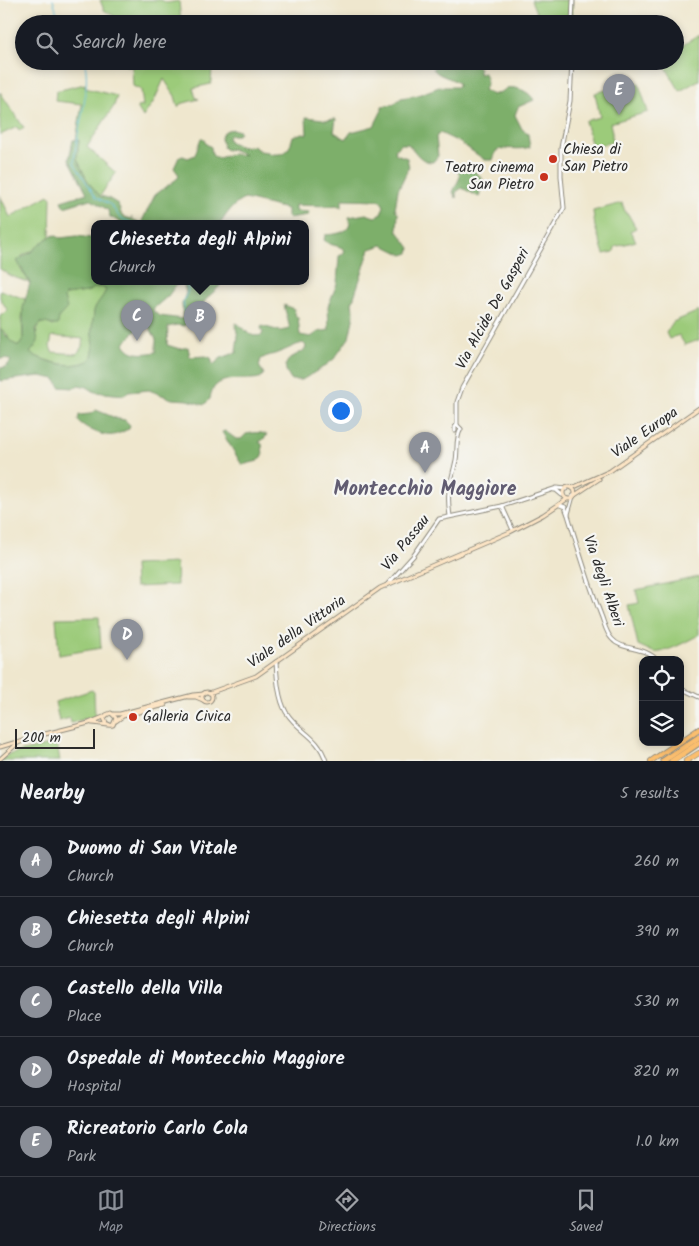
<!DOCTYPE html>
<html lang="en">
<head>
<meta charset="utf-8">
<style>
	:root { --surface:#171b24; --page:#242831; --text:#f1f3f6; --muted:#9ea1a6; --line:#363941; --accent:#8c9099 }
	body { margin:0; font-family:Kalam,sans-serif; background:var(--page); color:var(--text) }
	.controls { position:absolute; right:15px; bottom:15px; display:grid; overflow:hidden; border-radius:10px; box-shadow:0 2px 8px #0003 }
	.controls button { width:45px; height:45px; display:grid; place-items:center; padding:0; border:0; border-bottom:1px solid var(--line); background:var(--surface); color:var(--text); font:25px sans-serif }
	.scale { position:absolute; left:15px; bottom:12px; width:80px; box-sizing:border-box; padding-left:5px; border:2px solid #2b2b2b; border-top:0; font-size:14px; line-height:18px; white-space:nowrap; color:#2b2b2b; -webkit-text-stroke:4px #f6f6f2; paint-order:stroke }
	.you { position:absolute; left:340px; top:410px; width:18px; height:18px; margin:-12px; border:4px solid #fff; border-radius:50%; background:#1a73e8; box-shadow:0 0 0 8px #1a73e833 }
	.badge { display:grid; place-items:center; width:32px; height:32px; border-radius:50%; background:var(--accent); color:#fff; font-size:16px; font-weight:700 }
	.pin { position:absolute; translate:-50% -41px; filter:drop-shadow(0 1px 2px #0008) }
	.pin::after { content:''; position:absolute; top:26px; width:18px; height:15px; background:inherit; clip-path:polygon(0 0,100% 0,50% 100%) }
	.popup { position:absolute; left:91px; top:220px; width:218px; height:65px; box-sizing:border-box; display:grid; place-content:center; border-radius:10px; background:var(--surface); filter:drop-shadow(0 1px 4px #0005); font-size:16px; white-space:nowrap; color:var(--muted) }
	.popup b { font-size:19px; color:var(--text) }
	.popup::after { content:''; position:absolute; left:50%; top:100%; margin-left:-10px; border:10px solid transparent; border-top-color:var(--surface) }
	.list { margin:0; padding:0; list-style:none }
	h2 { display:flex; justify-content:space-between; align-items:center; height:65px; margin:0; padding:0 20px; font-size:21px }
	h2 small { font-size:16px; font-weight:400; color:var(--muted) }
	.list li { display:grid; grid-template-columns:32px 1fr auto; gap:15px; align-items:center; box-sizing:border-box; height:70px; padding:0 20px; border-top:1px solid var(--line) }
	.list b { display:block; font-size:19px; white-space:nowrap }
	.list p { margin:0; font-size:16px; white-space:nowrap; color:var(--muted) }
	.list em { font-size:16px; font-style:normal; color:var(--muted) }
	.icon { flex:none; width:28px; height:28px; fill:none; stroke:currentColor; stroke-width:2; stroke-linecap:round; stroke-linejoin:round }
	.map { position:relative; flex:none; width:699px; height:761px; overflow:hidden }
	.search { position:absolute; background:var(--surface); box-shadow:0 2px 8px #0003; left:15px; right:15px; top:15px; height:55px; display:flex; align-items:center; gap:12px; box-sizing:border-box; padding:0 18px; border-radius:28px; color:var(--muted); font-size:19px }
	.sheet { height:415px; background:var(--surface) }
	nav { display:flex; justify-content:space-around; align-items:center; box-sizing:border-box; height:70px; border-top:1px solid var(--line); background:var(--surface); font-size:14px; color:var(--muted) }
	nav a { display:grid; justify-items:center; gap:2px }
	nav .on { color:var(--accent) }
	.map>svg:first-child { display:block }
	.green { fill:#9ccb7a; stroke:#647b52; fill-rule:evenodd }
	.forest { fill:#7daf6a; stroke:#546d4a; fill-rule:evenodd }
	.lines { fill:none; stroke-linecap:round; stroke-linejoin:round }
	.stream { stroke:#5cbcdb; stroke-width:1 }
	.tertiary-casing { stroke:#8d897c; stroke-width:5 }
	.secondary-casing { stroke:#8d897c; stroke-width:5 }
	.trunk-casing { stroke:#8d897c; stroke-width:6 }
	.motorway-casing { stroke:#8d897c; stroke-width:7 }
	.tertiary { stroke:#fff; stroke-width:3 }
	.secondary { stroke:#fde5c5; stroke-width:3 }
	.trunk { stroke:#fbbe6e; stroke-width:4.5 }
	.motorway { stroke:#fbbe6e; stroke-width:5 }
	.poi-dot { fill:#c8321e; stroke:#f6f6f2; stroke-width:2 }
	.labels { text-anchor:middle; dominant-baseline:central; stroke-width:4.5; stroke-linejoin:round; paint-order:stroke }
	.poi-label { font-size:15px; fill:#2b2b2b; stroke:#f6f6f2; text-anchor:start }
	.street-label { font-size:15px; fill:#2b2b2b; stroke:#f6f6f2 }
	.district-label { font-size:20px; font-weight:bold; fill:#615c71; stroke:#f6f6f2 }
</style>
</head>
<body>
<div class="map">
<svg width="699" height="761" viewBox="0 0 699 761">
	<rect width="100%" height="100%" fill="#f6f6f2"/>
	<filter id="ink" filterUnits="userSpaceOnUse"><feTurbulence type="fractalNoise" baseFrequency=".02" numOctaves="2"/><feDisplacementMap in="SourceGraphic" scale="10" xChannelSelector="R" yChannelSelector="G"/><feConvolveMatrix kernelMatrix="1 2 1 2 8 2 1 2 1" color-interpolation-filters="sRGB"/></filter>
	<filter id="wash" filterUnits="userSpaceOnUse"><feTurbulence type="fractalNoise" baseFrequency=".0096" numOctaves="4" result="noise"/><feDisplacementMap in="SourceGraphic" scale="20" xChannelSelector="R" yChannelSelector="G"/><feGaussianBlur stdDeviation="1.12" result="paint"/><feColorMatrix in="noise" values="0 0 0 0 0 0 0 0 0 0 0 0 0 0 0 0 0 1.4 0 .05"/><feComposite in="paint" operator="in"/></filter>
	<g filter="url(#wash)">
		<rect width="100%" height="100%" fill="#efe7ce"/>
		<g class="green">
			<polygon points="100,0 161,0 167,3 179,1 181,23 127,24 104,10"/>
			<polygon points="531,0 572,0 572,17 540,22"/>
			<polygon points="699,35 699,80 680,91 662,61 675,61 675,50"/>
			<polygon points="113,61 135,61 138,63 139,61 223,61 224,67 212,66 211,84 193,88 196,98 199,99 180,104 178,107 175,96 164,79 154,101 143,117 137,107 143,106 141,90 133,86 132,67"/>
			<polygon points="636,82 637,84 639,84 648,112 610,123 612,133 612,142 592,147 585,121 600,117 595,93"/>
			<polygon points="85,84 85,88 117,96 114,106 87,147 116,173 100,196 88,182 77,159 79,141 76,140 82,104 55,101 56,91"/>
			<polygon points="0,92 24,128 19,130 17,127 0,135"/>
			<polygon points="0,195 10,217 49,195 51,198 50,236 32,251 22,256 20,268 30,283 11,276 0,269"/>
			<polygon points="622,203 626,214 628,214 636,228 630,231 636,241 615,247 614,252 604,254 595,227 593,211"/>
			<path d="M96,287H102L106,290C103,298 96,303 94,311C94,315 91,331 92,335C93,347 95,347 91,359C74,371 45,361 29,353L35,347C36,338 35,330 41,323L45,322L53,326L59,317L65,295L87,292ZM52,336L84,339C83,345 81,350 76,354L52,352L50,346Z"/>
			<polygon points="0,290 25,299 22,318 23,340 19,346 10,342 7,334 0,328 0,316 8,311 0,298"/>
			<polygon points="699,311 699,340 685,345 679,335 669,339 666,333 673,322"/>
			<polygon points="176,563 177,585 135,587 134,565"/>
			<path d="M699,577V635C689,640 663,655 653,652C648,650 643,647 638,645L629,605L639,603L636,590Z"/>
			<polygon points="99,617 101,648 59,655 56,618"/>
			<polygon points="92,690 94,692 95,716 71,723 70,718 59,721 55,702"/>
			<polygon points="57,743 60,761 1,761 7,755"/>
		</g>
		<g class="forest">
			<path d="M451,61H470L479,68V74L484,73C487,80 487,83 484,90L493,95L503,91L506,88C516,86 529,91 534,100L518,107L515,115L522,129L528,134L530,147C519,151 507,146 496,151L493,160H485L459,142L440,133L436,137L438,156L433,162C420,162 417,153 408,144H400L395,150L396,154L407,158L409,167L398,190L395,209L398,213L397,230L410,248L409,253L403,255L383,245L370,249L352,303L354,315L349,338L334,359L325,366L302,380H291C278,361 291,358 305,350L306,346L303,343C294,345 289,349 280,352C274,355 267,355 261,359L259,366L264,374L260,378C241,382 213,372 210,399L204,405L188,400L172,399L149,390L129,392L124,395L95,392L87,387L79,385L74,388L60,387L55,379L40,376L0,381V368L6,367L11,361L6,358L0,359V328C7,335 9,343 19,346L23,340V308L30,283L17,261C21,257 26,256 31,252C39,246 45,238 55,235L60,238L77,236L91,238L95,242V281H222L219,287L209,296L186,324L184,326L177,325L168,327L167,345L180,349L188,347L190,357L206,356L211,358L213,365L221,358L238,352L236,351L238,337L235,323C247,327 246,339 262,335L263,332L261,328L262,326L280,331L290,329L284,305L294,309L296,317L298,318L300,335L311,337L318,332L329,330L328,306L337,284L339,256L343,254L345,250C338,244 331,247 324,240L325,235C336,234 354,233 349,217L366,214L375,217L381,214L384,206L380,200L342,199V207L336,205L331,206L295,205V211L309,212L308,215L289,218L287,216V209L245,199C235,202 226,214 221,223H121L109,216L108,210L90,199L64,207L61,201L87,193L69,159L73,140H79L77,159L88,182L100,196L108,198L118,204L122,216L130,219L132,217L131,219L141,223L155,195L178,178L179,175L174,168L179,157L183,156L188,158L195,155L201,138H203L206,144L211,147L212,155C220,161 224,155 232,154C236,154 241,155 245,155L232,149L226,150L223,147C223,145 222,142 221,139C221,129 234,127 240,132L238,135H229L228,139L230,142L242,147L253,146L260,151L268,152L271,154C287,155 289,151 293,136L303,133L307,134L306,117L323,119L324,120L336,119L334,132L346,139L351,132L374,126L382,110V106L394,104L401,98L418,95L439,87H458V83C450,77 440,77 433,69L435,66ZM182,284L184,285L186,293L182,304L183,319L160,316L154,312L153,309L168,296L176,285ZM96,287H102L106,290C103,298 96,303 94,311C94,315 91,332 92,335C93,347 95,347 91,359C75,371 45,362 30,353L38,342L36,329L41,323C47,322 51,326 58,325L59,317L67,308L64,298L65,295L87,292ZM146,321L156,339V352C144,354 130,356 124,343Z"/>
			<polygon points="456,164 458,164 476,172 483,180 479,197 462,188 456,192 456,198 453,192 460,177"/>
			<path d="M96,410L118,419L125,420L130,425L129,429C125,430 121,433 117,434C105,439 87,429 78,421L79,415L90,414Z"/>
			<path d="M225,431L236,439H241L246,434C253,433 260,431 267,435L264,439L259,442L262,444L263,456L258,461L242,465L222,432Z"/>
		</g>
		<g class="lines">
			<g class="stream">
				<polyline points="53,0 60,24"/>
				<path d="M84,61C93,86 75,135 74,163L96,197L111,205L120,218L132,223"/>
				<polyline points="184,319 185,314 183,302 188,290 185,281"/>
			</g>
		</g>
	</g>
	<g filter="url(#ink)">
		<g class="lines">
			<defs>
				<g id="tertiary">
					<polyline points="572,24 573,0"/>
					<polyline points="455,431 455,427 457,425 457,402 462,388 564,208 561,176 561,148 570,101 572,61"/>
					<polyline points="554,490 556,490 562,495"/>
					<path d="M560,505L565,507L568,515C578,548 588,582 601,615C604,622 606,633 612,639C622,651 645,646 657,660"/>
					<polyline points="502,506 513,530"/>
					<polyline points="568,514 573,496"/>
					<path d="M450,516C446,490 451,484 456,460C458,450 455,438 461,429L457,425"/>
					<polyline points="386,586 414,555 439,519 502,506 557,488 566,489"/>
					<path d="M276,662C277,677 278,698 286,712C299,733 318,735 326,761"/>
					<polyline points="680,688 699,697"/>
				</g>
				<g id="secondary">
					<circle cx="569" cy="493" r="6"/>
					<polyline points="572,488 610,471 699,408"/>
					<polyline points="575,495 599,479"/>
					<circle cx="207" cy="697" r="5"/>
					<polyline points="209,693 256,676 380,588 510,532 543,515 567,499"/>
					<polyline points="188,697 196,697 203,700"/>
					<polyline points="113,714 120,714 193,695 204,694"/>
					<polyline points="116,721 123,716 165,705"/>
					<path d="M92,723C99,723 106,726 113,725L116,718L111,713L106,715L104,718L106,723L110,725"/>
					<polyline points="0,747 17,742"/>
					<polyline points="0,759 18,743 33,737 89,723 106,716"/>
				</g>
				<g id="trunk">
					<polyline points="680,742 699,729"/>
					<polyline points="651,761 679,742"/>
					<polyline points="686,761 699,753"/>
				</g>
				<g id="motorway">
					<polyline points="663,761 699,737"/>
					<polyline points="672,761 699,743"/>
				</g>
			</defs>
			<use href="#tertiary" class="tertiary-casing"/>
			<use href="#secondary" class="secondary-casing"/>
			<use href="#trunk" class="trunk-casing"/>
			<use href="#motorway" class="motorway-casing"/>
			<use href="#tertiary" class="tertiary"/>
			<use href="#secondary" class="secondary"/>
			<use href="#trunk" class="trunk"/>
			<use href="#motorway" class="motorway"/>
		</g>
	</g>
	<g class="poi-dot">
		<circle cx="553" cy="159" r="5"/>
		<circle cx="544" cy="177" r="5"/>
		<circle cx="133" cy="717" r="5"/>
	</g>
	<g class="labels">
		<g class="poi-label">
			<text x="563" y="150">Chiesa di<tspan x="563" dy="17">San Pietro</tspan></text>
			<text x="534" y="168" text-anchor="end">Teatro cinema<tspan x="534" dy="17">San Pietro</tspan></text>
			<text x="143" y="717">Galleria Civica</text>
		</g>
		<g class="street-label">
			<text transform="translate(493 309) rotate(-61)">Via Alcide De Gasperi</text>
			<text transform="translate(645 433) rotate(-35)">Viale Europa</text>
			<text transform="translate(406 543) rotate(-51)">Via Passau</text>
			<text transform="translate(603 581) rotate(71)">Via degli Alberi</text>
			<text transform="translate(297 632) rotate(-35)">Viale della Vittoria</text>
		</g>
		<g class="district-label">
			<text x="425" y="490">Montecchio Maggiore</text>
		</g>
	</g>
</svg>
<div class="controls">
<button><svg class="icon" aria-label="locate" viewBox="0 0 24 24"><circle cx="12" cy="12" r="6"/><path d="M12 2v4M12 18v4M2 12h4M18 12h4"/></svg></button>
<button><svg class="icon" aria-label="layers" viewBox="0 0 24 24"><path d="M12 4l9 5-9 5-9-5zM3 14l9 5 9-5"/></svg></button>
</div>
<div class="scale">200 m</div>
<div class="you"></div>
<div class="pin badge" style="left:425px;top:473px">A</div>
<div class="pin badge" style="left:200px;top:342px">B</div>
<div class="popup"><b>Chiesetta degli Alpini</b>Church</div>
<div class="pin badge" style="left:137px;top:341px">C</div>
<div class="pin badge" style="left:127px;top:660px">D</div>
<div class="pin badge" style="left:619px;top:115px">E</div>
<div class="search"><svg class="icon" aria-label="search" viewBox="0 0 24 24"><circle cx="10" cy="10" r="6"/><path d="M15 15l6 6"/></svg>Search here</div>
</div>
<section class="sheet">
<h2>Nearby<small>5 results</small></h2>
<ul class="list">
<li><span class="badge">A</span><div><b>Duomo di San Vitale</b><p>Church</p></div><em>260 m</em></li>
<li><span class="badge">B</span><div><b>Chiesetta degli Alpini</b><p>Church</p></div><em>390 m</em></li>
<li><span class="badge">C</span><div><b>Castello della Villa</b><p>Place</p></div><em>530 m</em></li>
<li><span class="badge">D</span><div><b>Ospedale di Montecchio Maggiore</b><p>Hospital</p></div><em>820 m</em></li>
<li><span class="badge">E</span><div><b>Ricreatorio Carlo Cola</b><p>Park</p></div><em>1.0 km</em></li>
</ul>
</section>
<nav>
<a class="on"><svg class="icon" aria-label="map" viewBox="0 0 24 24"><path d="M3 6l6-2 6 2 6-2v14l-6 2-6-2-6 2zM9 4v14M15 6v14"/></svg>Map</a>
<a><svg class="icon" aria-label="directions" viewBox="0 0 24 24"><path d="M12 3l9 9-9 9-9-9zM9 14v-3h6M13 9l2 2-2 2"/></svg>Directions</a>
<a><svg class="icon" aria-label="saved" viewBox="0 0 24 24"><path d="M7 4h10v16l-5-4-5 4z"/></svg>Saved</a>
</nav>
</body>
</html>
